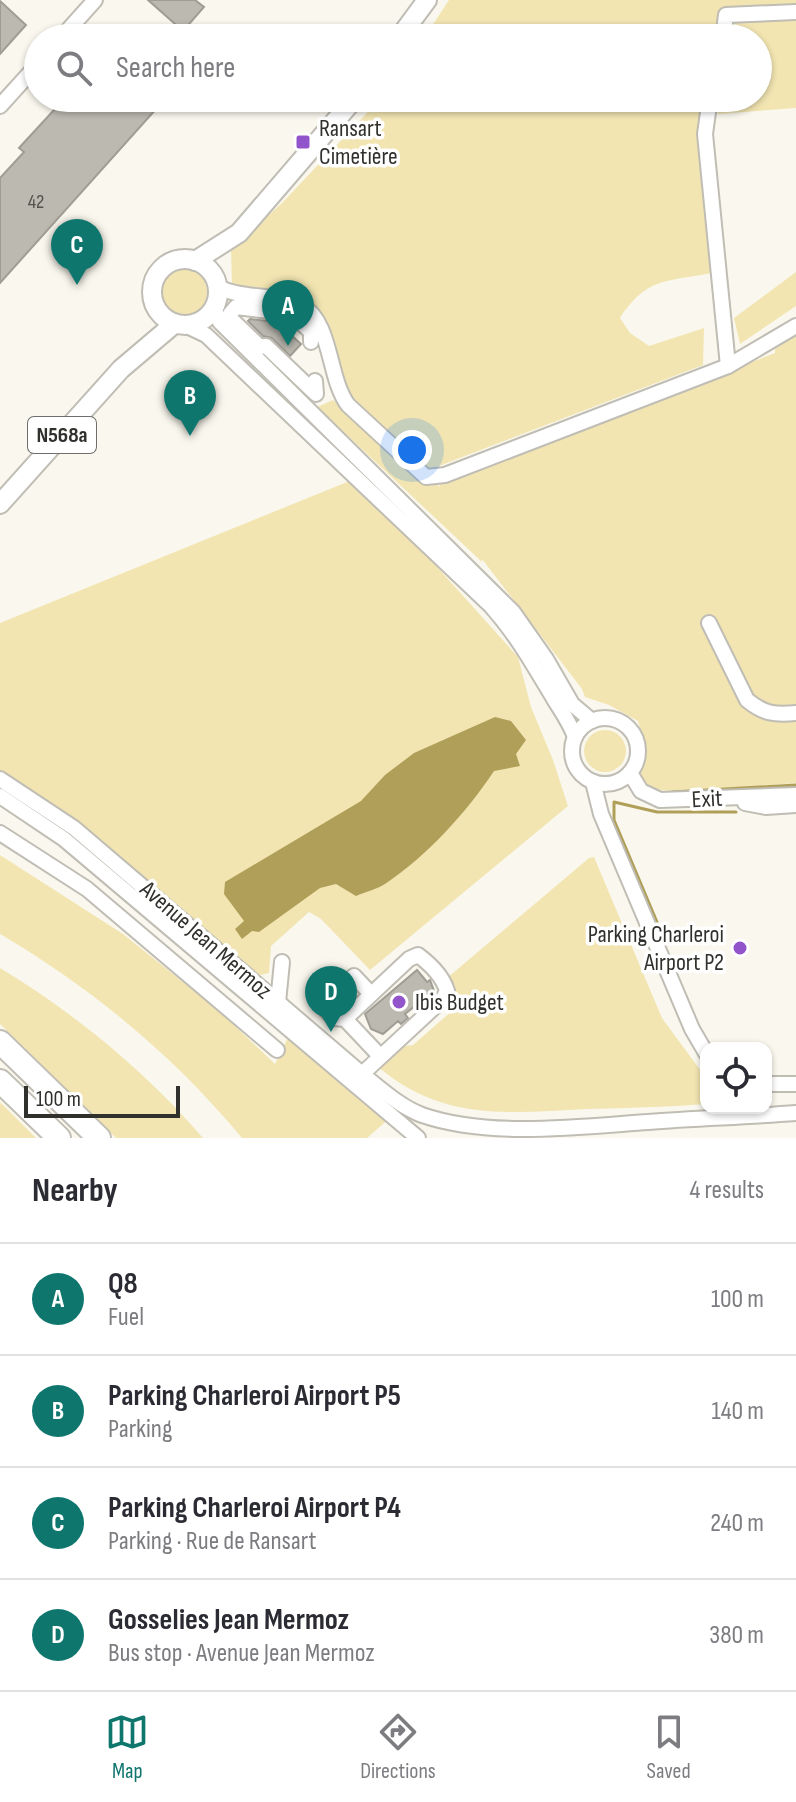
<!DOCTYPE html>
<html lang="en">
<head>
<meta charset="utf-8">
<style>
	:root { --surface:#fff; --page:#f7f7f7; --text:#2b2b33; --muted:#7c7c81; --line:#e1e1e2; --accent:#0f766e }
	body { margin:0; font-family:"Sofia Sans Condensed",sans-serif; background:var(--page); color:var(--text) }
	.controls { position:absolute; right:24px; bottom:24px; display:grid; overflow:hidden; border-radius:16px; box-shadow:0 2px 6px #0004 }
	.controls button { width:72px; height:72px; display:grid; place-items:center; padding:0; border:0; border-bottom:2px solid var(--line); background:var(--surface); color:var(--text); font:40px sans-serif }
	.scale { position:absolute; left:24px; bottom:20px; width:156px; box-sizing:border-box; padding-left:8px; border:4px solid #30302c; border-top:0; font-size:22px; line-height:28px; white-space:nowrap; color:#30302c; -webkit-text-stroke:6px #fff; paint-order:stroke }
	.you { position:absolute; left:412px; top:450px; width:28px; height:28px; margin:-20px; border:6px solid #fff; border-radius:50%; background:#1a73e8; box-shadow:0 0 0 12px #1a73e833 }
	.badge { display:grid; place-items:center; width:52px; height:52px; border-radius:50%; background:var(--accent); color:#fff; font-size:26px; font-weight:700 }
	.pin { position:absolute; translate:-50% -66px; filter:drop-shadow(0 2px 4px #0008) }
	.pin::after { content:''; position:absolute; top:42px; width:28px; height:24px; background:inherit; clip-path:polygon(0 0,100% 0,50% 100%) }
	.list { margin:0; padding:0; list-style:none }
	h2 { display:flex; justify-content:space-between; align-items:center; height:104px; margin:0; padding:0 32px; font-size:34px }
	h2 small { font-size:26px; font-weight:400; color:var(--muted) }
	.list li { display:grid; grid-template-columns:52px 1fr auto; gap:24px; align-items:center; box-sizing:border-box; height:112px; padding:0 32px; border-top:2px solid var(--line) }
	.list b { display:block; font-size:30px; white-space:nowrap }
	.list p { margin:0; font-size:26px; white-space:nowrap; color:var(--muted) }
	.list em { font-size:26px; font-style:normal; color:var(--muted) }
	.icon { flex:none; width:44px; height:44px; fill:none; stroke:currentColor; stroke-width:2; stroke-linecap:round; stroke-linejoin:round }
	.map { position:relative; flex:none; width:796px; height:1138px; overflow:hidden }
	.search { position:absolute; background:var(--surface); box-shadow:0 2px 6px #0004; left:24px; right:24px; top:24px; height:88px; display:flex; align-items:center; gap:20px; box-sizing:border-box; padding:0 28px; border-radius:44px; color:var(--muted); font-size:30px }
	.sheet { height:552px; background:var(--surface) }
	nav { display:flex; justify-content:space-around; align-items:center; box-sizing:border-box; height:112px; border-top:2px solid var(--line); background:var(--surface); font-size:22px; color:var(--muted) }
	nav a { display:grid; justify-items:center; gap:4px }
	nav .on { color:var(--accent) }
	.map>svg:first-child { display:block }
	.green { fill:#f2e5b2 }
	.water { fill:#b09f59 }
	.lines { fill:none; stroke-linecap:round; stroke-linejoin:round }
	.stream { stroke:#b09f59; stroke-width:3 }
	.building { fill:#bbb9b0; stroke:#9f9d94; stroke-width:2 }
	.minor-casing { stroke:#bfbdb4; stroke-width:18 }
	.major-casing { stroke:#bfbdb4; stroke-width:22 }
	.highway-casing { stroke:#bfbdb4; stroke-width:26 }
	.minor { stroke:#fff; stroke-width:14 }
	.major { stroke:#fff; stroke-width:18 }
	.highway { stroke:#fff; stroke-width:22 }
	.poi-dot { fill:#9254ca; stroke:#fff; stroke-width:3 }
	.labels { text-anchor:middle; dominant-baseline:central; stroke-width:7; stroke-linejoin:round; paint-order:stroke }
	.number-label { font-size:20px; fill:#53524d }
	.shield { fill:#fff; stroke:#6e6e6b; stroke-width:2 }
	.shield-label { font-size:22px; font-weight:bold; fill:#30302c }
	.poi-label { font-size:24px; fill:#30302c; stroke:#fff; text-anchor:start }
	.street-label { font-size:24px; fill:#30302c; stroke:#fff }
</style>
</head>
<body>
<div class="map">
<svg width="796" height="1138" viewBox="0 0 796 1138">
	<rect width="100%" height="100%" fill="#faf8ee"/>
	<g class="green">
		<polygon points="449,0 796,0 796,13 726,15 717,38 424,38"/>
		<polygon points="796,17 796,108 718,114 719,98 758,98 758,38 729,38 735,19"/>
		<path d="M381,98H706L698,144L712,273C666,282 647,277 620,318L630,333L649,346L704,328L703,365L426,471L344,389L326,325L232,287L231,250L282,203Z"/>
		<circle cx="184" cy="292" r="23"/>
		<polygon points="796,272 796,306 740,344 734,318"/>
		<polygon points="796,335 796,783 680,792 651,789 640,777 646,751 638,721 609,705 585,697 582,689 482,559 482,562 317,407 333,400 440,487 439,484 775,353 775,349"/>
		<polygon points="357,478 518,657 531,707 553,760 568,806 370,970 321,919 309,912 271,946 269,973 250,977 152,892 0,779 0,623"/>
		<circle cx="605" cy="751" r="21"/>
		<path d="M0,855L123,934L218,1010L275,1064L291,1031L391,1117L367,1138H242C174,1056 92,988 0,934Z"/>
		<path d="M594,857L662,1018L706,1078V1104C667,1107 628,1108 588,1109C509,1113 442,1122 377,1066L398,1047L413,1045L453,1010L449,1003L453,985L447,978L589,858Z"/>
		<path d="M0,968C76,1014 145,1071 203,1138H116L0,1024Z"/>
		<polygon points="0,1102 36,1138 0,1138"/>
	</g>
	<path class="water" d="M495,717L511,721L526,740L516,754L520,766L494,771C466,813 427,856 385,884C377,889 365,892 356,896L336,884L320,888L259,932L252,931L242,939L235,929L244,921L224,894L225,882L361,801L385,775L414,753Z"/>
	<g class="lines">
		<g class="stream">
			<polyline points="672,792 796,785"/>
			<polyline points="657,922 614,820 614,802 657,812 736,812"/>
		</g>
	</g>
	<g class="building">
		<polygon points="148,0 195,0 204,7 183,31"/>
		<polygon points="0,1 26,25 0,54"/>
		<polygon points="65,98 166,98 0,283 0,178 24,152 19,148"/>
		<polygon points="250,319 276,322 289,337 291,335 301,344 290,356 272,338 263,336 248,321"/>
		<polygon points="417,970 427,982 430,980 434,991 405,1014 408,1018 401,1024 398,1021 383,1034 371,1029 365,1014"/>
	</g>
	<g class="lines">
		<defs>
			<g id="minor">
				<polyline points="61,38 95,0"/>
				<polyline points="723,38 726,15 796,12"/>
				<polyline points="710,98 705,134 728,366"/>
				<polyline points="0,106 38,64"/>
				<path d="M218,287C244,300 276,293 302,306C332,322 328,379 348,405L426,477L445,475L728,366L796,326"/>
				<polyline points="214,309 220,322 513,612 546,659 572,704 592,721"/>
				<path d="M185,325L206,335L491,606C517,635 534,666 554,699C562,712 570,723 575,737"/>
				<polyline points="254,347 266,346 316,394 315,381"/>
				<polyline points="260,347 231,319 230,314 236,307 292,314 311,332 311,342"/>
				<path d="M709,623L747,700C764,714 775,715 796,713"/>
				<circle cx="605" cy="751" r="33"/>
				<polyline points="630,773 641,791 660,800 796,795"/>
				<path d="M0,779L74,828L362,1074C381,1089 399,1106 422,1115C489,1138 578,1127 648,1122C697,1118 747,1117 796,1113"/>
				<polyline points="593,782 601,814 692,1029 706,1053"/>
				<polyline points="0,796 64,839 418,1138"/>
				<polyline points="745,803 766,807 796,805"/>
				<polyline points="0,833 87,889 277,1050"/>
				<polyline points="371,994 354,976 321,1005 334,1018 345,1019 380,1056"/>
				<polyline points="278,1002 282,962"/>
				<path d="M345,1019L409,959L418,955C430,964 443,977 447,991L443,999L362,1074"/>
				<polyline points="766,1084 796,1084"/>
			</g>
			<g id="major">
				<polyline points="399,38 427,0"/>
				<circle cx="185" cy="292" r="33"/>
				<polyline points="195,261 239,233 355,98"/>
				<polyline points="0,504 121,369 174,324"/>
			</g>
			<g id="highway">
				<polyline points="0,1042 99,1138"/>
				<polyline points="0,1081 59,1138"/>
			</g>
		</defs>
		<use href="#minor" class="minor-casing"/>
		<use href="#major" class="major-casing"/>
		<use href="#highway" class="highway-casing"/>
		<use href="#minor" class="minor"/>
		<use href="#major" class="major"/>
		<use href="#highway" class="highway"/>
	</g>
	<g class="poi-dot">
		<rect x="295" y="134" width="16" height="16" rx="4"/>
		<circle cx="740" cy="948" r="8"/>
		<circle cx="399" cy="1002" r="8"/>
	</g>
	<g class="labels">
		<g class="number-label">
			<text x="36" y="202">42</text>
		</g>
		<rect class="shield" x="28" y="417" width="68" height="36" rx="6"/>
		<g class="shield-label">
			<text x="62" y="435">N568a</text>
		</g>
		<g class="poi-label">
			<text x="319" y="128">Ransart<tspan x="319" dy="28">Cimetière</tspan></text>
			<text x="724" y="934" text-anchor="end">Parking Charleroi<tspan x="724" dy="28">Airport P2</tspan></text>
			<text x="415" y="1002">Ibis Budget</text>
		</g>
		<g class="street-label">
			<text transform="translate(707 799) rotate(-3)">Exit</text>
			<text transform="translate(206 940) rotate(41)">Avenue Jean Mermoz</text>
		</g>
	</g>
</svg>
<div class="controls">
<button><svg class="icon" aria-label="locate" viewBox="0 0 24 24"><circle cx="12" cy="12" r="6"/><path d="M12 2v4M12 18v4M2 12h4M18 12h4"/></svg></button>
</div>
<div class="scale">100 m</div>
<div class="you"></div>
<div class="pin badge" style="left:288px;top:346px">A</div>
<div class="pin badge" style="left:190px;top:436px">B</div>
<div class="pin badge" style="left:77px;top:285px">C</div>
<div class="pin badge" style="left:331px;top:1032px">D</div>
<div class="search"><svg class="icon" aria-label="search" viewBox="0 0 24 24"><circle cx="10" cy="10" r="6"/><path d="M15 15l6 6"/></svg>Search here</div>
</div>
<section class="sheet">
<h2>Nearby<small>4 results</small></h2>
<ul class="list">
<li><span class="badge">A</span><div><b>Q8</b><p>Fuel</p></div><em>100 m</em></li>
<li><span class="badge">B</span><div><b>Parking Charleroi Airport P5</b><p>Parking</p></div><em>140 m</em></li>
<li><span class="badge">C</span><div><b>Parking Charleroi Airport P4</b><p>Parking · Rue de Ransart</p></div><em>240 m</em></li>
<li><span class="badge">D</span><div><b>Gosselies Jean Mermoz</b><p>Bus stop · Avenue Jean Mermoz</p></div><em>380 m</em></li>
</ul>
</section>
<nav>
<a class="on"><svg class="icon" aria-label="map" viewBox="0 0 24 24"><path d="M3 6l6-2 6 2 6-2v14l-6 2-6-2-6 2zM9 4v14M15 6v14"/></svg>Map</a>
<a><svg class="icon" aria-label="directions" viewBox="0 0 24 24"><path d="M12 3l9 9-9 9-9-9zM9 14v-3h6M13 9l2 2-2 2"/></svg>Directions</a>
<a><svg class="icon" aria-label="saved" viewBox="0 0 24 24"><path d="M7 4h10v16l-5-4-5 4z"/></svg>Saved</a>
</nav>
</body>
</html>
